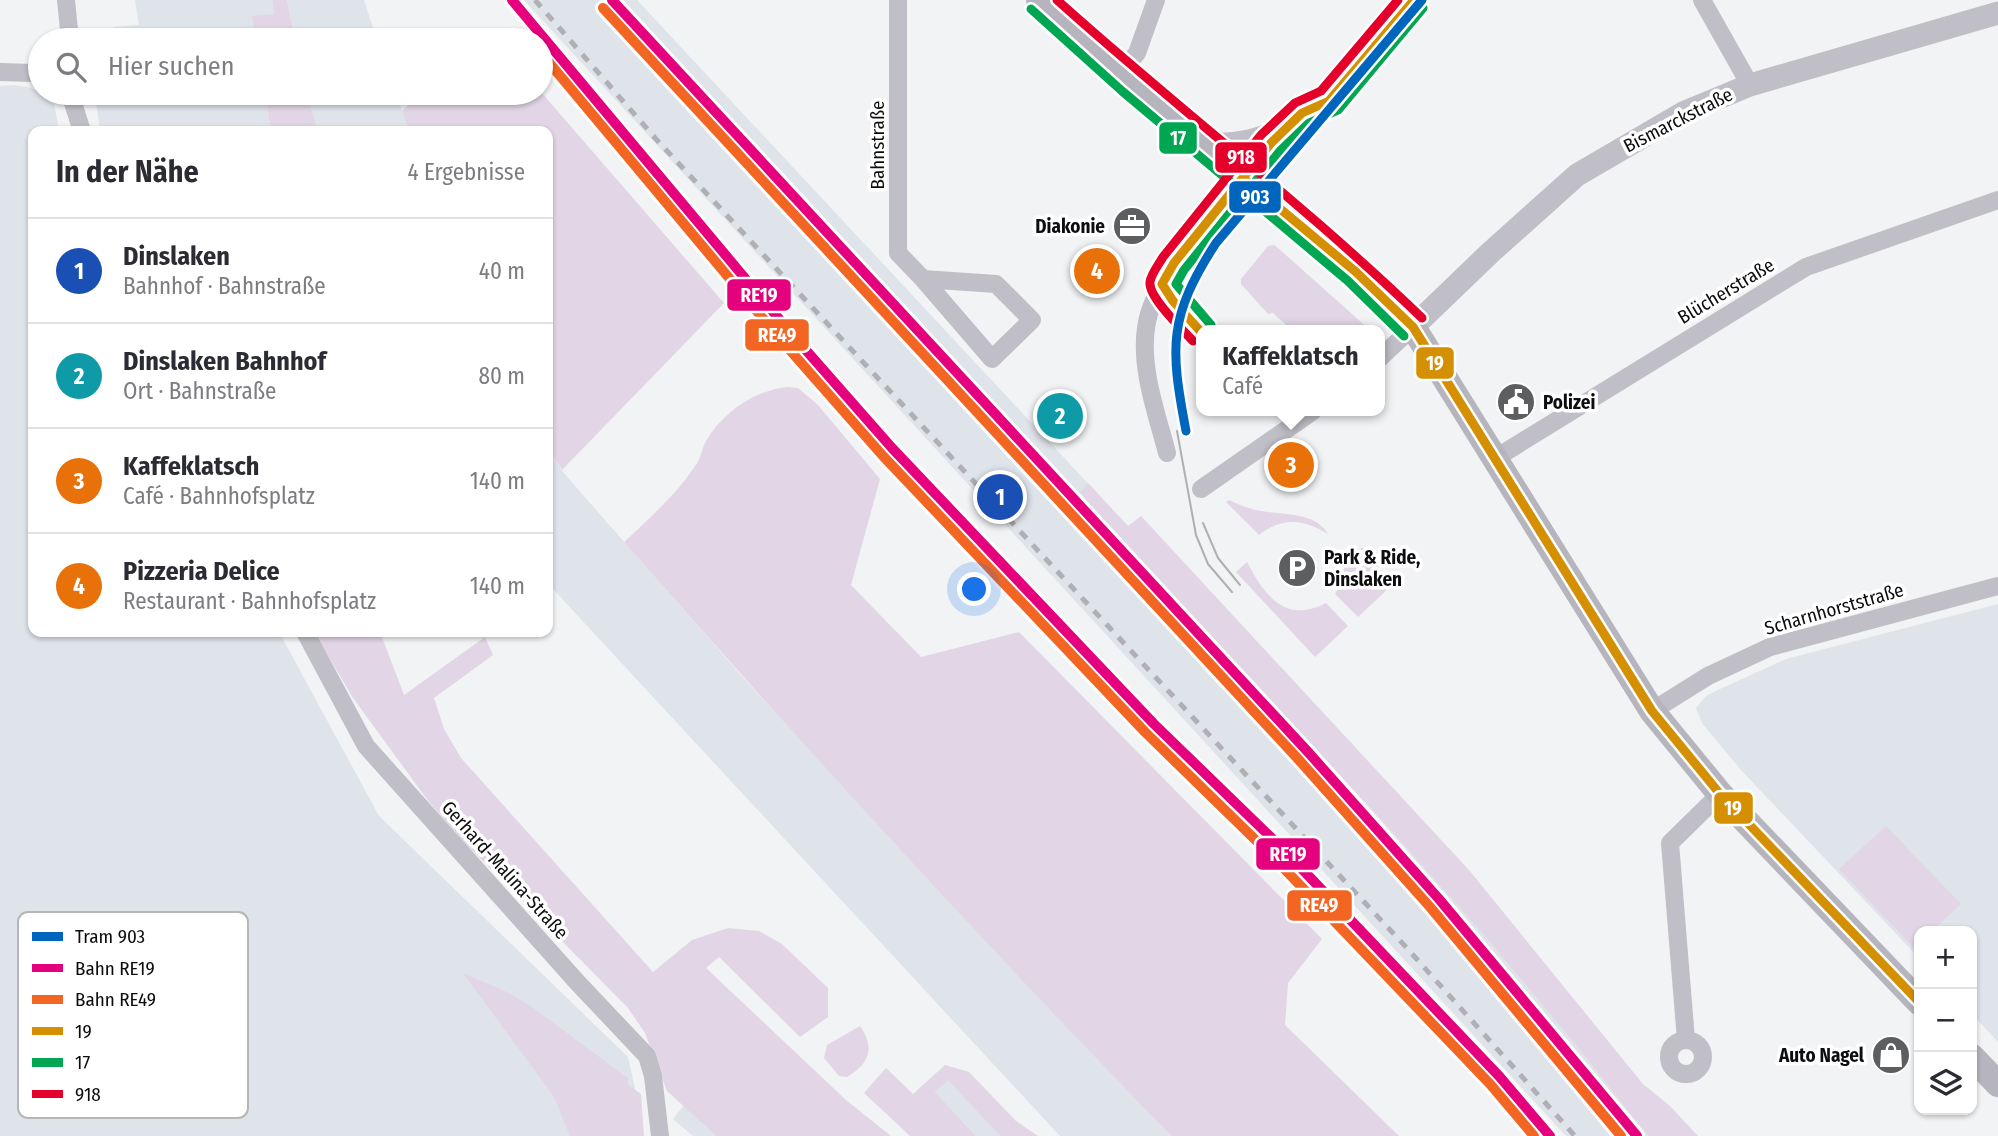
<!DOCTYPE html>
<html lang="de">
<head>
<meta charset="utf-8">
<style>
	:root { --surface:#fff; --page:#f2f2f3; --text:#2b2b33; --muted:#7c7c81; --line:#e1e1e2; --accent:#1a73e8 }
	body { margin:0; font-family:"Fira Sans Condensed",sans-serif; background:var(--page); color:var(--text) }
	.controls { position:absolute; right:21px; bottom:21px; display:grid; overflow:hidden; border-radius:14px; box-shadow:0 2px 5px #0004 }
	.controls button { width:63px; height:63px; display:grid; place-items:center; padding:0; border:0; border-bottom:2px solid var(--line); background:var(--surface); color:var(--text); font:35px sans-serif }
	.you { position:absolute; left:975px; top:590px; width:24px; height:24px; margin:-18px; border:5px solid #fff; border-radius:50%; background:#1a73e8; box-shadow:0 0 0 10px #1a73e833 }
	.badge { display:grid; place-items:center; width:46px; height:46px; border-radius:50%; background:var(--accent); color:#fff; font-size:23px; font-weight:700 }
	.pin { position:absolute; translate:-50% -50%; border:4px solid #fff; box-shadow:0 2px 7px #0006 }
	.popup { position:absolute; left:1196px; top:325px; width:189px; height:91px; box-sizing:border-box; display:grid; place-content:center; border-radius:14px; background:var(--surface); filter:drop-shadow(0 2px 5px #0005); font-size:23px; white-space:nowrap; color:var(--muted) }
	.popup b { font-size:26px; color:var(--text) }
	.popup::after { content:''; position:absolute; left:50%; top:100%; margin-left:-14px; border:14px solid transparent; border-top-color:var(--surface) }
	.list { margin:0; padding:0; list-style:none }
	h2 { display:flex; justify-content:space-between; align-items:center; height:91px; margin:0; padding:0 28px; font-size:30px }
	h2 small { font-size:23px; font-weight:400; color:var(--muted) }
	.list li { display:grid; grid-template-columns:46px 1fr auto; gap:21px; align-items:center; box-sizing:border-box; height:105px; padding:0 28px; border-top:2px solid var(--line) }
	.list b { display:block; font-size:26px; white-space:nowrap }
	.list p { margin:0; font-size:23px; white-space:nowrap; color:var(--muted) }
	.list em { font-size:23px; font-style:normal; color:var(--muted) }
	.icon { flex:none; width:38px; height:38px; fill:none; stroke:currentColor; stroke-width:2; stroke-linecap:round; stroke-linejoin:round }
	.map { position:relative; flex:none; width:1998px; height:1136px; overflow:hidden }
	.search { position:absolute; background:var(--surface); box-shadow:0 2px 5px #0004; left:28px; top:28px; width:525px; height:77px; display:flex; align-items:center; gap:18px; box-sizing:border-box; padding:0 24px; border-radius:38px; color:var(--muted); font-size:26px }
	.panel { position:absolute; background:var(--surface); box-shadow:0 2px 5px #0004; left:28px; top:126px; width:525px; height:511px; border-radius:14px }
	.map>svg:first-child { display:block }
	.built { fill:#dfe3ea }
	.green { fill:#e2d6e6 }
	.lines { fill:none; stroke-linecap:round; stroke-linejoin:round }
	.minor { stroke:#c0bec6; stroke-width:18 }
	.tertiary { stroke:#c0bec6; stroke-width:23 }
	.secondary { stroke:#b6b4bd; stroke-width:26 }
	.tram { stroke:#b0afb4; stroke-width:2 }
	.rail { stroke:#b0afb4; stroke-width:5; stroke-dasharray:9 9; stroke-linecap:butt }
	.bus-1-casing { stroke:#fff; stroke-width:14 }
	.bus-2-casing { stroke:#fff; stroke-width:14 }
	.bus-3-casing { stroke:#fff; stroke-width:14 }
	.bus-1 { stroke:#d48f02; stroke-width:9 }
	.bus-2 { stroke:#00a651; stroke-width:9 }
	.bus-3 { stroke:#e4002b; stroke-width:9 }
	.rail-1-casing { stroke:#fff; stroke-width:16 }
	.rail-2-casing { stroke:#fff; stroke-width:16 }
	.rail-1 { stroke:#e5007d; stroke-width:10 }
	.rail-2 { stroke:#f26522; stroke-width:10 }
	.tram-1-casing { stroke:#fff; stroke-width:14 }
	.tram-1 { stroke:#0065bd; stroke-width:9 }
	.labels { text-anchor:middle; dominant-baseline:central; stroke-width:7; stroke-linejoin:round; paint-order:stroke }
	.street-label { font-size:19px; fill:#0d0d0f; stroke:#fff }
	.poi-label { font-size:19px; font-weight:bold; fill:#0d0d0f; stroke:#fff; text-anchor:end }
	.key { fill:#fff; stroke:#b6b6b7; stroke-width:2 }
	.key-label { font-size:19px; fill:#0d0d0f }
	.line-badge { stroke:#fff; stroke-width:2.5 }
	.badge-label { font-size:19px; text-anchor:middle; font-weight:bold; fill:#fff }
</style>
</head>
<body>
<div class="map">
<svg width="1998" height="1136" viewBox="0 0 1998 1136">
	<rect width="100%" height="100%" fill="#f1f3f5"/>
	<g class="built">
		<polygon points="135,0 272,0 275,14 253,17 256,40 117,40 114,27 139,25"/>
		<polygon points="287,0 364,0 377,40 295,40"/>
		<polygon points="524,0 637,0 1137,536 1176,600 1445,890 1524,981 1648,1136 1566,1136"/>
		<polygon points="14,85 32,88 54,103 59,131 33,131 33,632 279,632 379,816 628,1057 635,1089 641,1136 0,1136 0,86"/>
		<polygon points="95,93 265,93 271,131 100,131"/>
		<polygon points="307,93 396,93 409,131 318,131"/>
		<polygon points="548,448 562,471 739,673 1079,1040 1171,1136 1060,1136 552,588 548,582"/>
		<polygon points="1998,604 1998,1042 1972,1014 1972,931 1919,931 1919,958 1740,769 1702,723 1696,708 1706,696 1720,689 1786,659"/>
		<polygon points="948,1079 1000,1136 976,1136 935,1092"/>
		<polygon points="684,1105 705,1126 716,1136 693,1136 673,1119"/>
	</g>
	<g class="green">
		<polygon points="272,0 287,0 295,40 256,40 252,16 274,14"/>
		<polygon points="541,92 724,303 562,470 548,448 548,131 409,131 402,111 421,93"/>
		<polygon points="265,93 307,93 318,131 271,131"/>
		<polygon points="1274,245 1278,248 1370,330 1285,330 1285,324 1273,313 1268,314 1241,284 1241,279 1268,246"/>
		<path d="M787,387L798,388L818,405L880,479L851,585L921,657L1019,632L1322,939L1288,983L1285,1025L1399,1136H1171C984,943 801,744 624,542C650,518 678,493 697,463C701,457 702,449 705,443C722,413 753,391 787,387Z"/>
		<path d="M1088,483L1128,526L1141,516L1469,870L1643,1084L1670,1106L1698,1136H1648C1582,1053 1516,970 1445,891C1325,756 1199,627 1080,492Z"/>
		<path d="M1229,500C1239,505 1249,509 1261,511C1283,515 1316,512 1328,534C1303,519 1282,517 1259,535L1226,502Z"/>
		<path d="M1366,547L1391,586L1358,617L1335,594C1344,580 1346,569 1343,554Z"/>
		<path d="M1247,562C1265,596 1285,624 1326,603L1348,626L1315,657L1236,572Z"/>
		<polygon points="314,632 380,632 404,695 485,637 493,655 434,698 444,729 461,758 653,972 692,940 728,928 759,931 782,944 828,988 828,1017 800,1037 719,957 706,968 846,1100 891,1136 716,1136 667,1091 645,1033 628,1008 462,840 429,802 353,698"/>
		<polygon points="1886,826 1961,904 1932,931 1919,931 1919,943 1914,948 1839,869"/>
		<polygon points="463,973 509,993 532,1007 629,1079 627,1084 641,1094 644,1136 570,1136 554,1097"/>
		<path d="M860,1026C875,1048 870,1063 847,1077L839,1076L824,1058L827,1045Z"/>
		<polygon points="945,1065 969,1072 1016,1121 1038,1136 1000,1136 948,1080 935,1092 976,1136 910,1136 864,1093 886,1068 913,1094"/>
	</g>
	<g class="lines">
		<g class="minor">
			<polyline points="66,0 70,40"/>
			<polyline points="898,0 898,253 923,279 996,284 1032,320 992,359 923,279"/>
			<polyline points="1702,0 1750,85"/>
			<polyline points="0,72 32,73 40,77"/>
			<polyline points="1121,73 1137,53 1156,0"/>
			<polyline points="65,93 72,100 82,131"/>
			<path d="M1201,142C1230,143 1256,140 1282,126"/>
			<polyline points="1259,191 1329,101 1414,0"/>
			<polyline points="1380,358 1413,327"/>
			<path d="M1167,453C1157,414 1140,369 1146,328C1152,279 1209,220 1240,182C1256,162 1271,138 1291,121C1302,112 1316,106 1329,101"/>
			<polyline points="1494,459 1806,267 1998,200"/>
			<polyline points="1201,489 1313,411"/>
			<polyline points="305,632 366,746 577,982 647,1056 653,1076 660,1136"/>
			<polyline points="1652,711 1708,676 1770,647 1998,586"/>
			<circle cx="1686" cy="1057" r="17"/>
			<polyline points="1686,1040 1670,843 1720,794"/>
		</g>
		<polyline class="tertiary" points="1413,327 1491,252 1577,175 1685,112 1750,85 1998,13"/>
		<g class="secondary">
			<polyline points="1039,0 1130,82 1356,272 1413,327 1652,711 1720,794 1919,1002"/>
			<polyline points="1972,1057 1998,1084"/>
		</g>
		<g class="tram">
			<polyline points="1177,431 1196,535 1208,564 1232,592"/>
			<polyline points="1203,523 1218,558 1240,585"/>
		</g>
		<polyline class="rail" points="535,0 656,139 1405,946 1575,1136"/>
		<defs>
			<g id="bus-1">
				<polyline points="1243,178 1356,272 1413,327 1652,711 1720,794 1919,1002"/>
				<polyline points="1202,333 1173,301 1162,284 1174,263 1271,143 1302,113 1329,101 1414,0"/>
			</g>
			<g id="bus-2">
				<polyline points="1031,9 1122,91 1348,281 1404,336"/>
				<polyline points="1211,325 1176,284 1184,270 1280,151 1309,123 1338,110 1423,8"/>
			</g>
			<g id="bus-3">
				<path d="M1057,0C1177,108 1306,206 1422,318"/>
				<path d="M1193,341C1183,330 1148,297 1150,282C1151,274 1159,264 1163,257L1261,135L1295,103L1321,91L1398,0"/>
			</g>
		</defs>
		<use href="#bus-1" class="bus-1-casing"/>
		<use href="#bus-2" class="bus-2-casing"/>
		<use href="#bus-3" class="bus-3-casing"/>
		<use href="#bus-1" class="bus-1"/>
		<use href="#bus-2" class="bus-2"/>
		<use href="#bus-3" class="bus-3"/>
		<defs>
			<g id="rail-1">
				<polyline points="512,0 790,332 892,448 1154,724 1283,849 1499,1076 1550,1136"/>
				<polyline points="612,0 1308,752 1439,899 1637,1136"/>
			</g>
			<g id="rail-2">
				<polyline points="603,8 1299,760 1430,907 1621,1136"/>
				<polyline points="541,53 781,340 883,456 1145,732 1274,858 1490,1084 1534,1136"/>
			</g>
		</defs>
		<use href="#rail-1" class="rail-1-casing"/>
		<use href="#rail-2" class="rail-2-casing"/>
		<use href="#rail-1" class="rail-1"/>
		<use href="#rail-2" class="rail-2"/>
		<defs>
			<path id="tram-1" d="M1186,431C1170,347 1168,317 1216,243L1422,0"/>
		</defs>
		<use href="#tram-1" class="tram-1-casing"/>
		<use href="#tram-1" class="tram-1"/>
	</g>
	<defs>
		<symbol id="office-disc" viewBox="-11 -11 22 22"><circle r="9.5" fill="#5d5e60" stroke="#fff"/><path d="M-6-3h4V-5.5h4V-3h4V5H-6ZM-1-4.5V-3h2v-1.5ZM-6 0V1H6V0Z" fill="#fff"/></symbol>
		<symbol id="civic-disc" viewBox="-11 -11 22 22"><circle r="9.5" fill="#5d5e60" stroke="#fff"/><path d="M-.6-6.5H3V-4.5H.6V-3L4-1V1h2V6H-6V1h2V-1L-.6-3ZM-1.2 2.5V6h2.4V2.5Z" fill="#fff"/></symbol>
		<symbol id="parking-disc" viewBox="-11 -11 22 22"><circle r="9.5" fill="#5d5e60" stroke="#fff"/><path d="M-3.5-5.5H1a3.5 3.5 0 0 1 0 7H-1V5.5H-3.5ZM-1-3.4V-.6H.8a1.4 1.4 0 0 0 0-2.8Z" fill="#fff"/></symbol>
		<symbol id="shop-disc" viewBox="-11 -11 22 22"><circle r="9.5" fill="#5d5e60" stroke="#fff"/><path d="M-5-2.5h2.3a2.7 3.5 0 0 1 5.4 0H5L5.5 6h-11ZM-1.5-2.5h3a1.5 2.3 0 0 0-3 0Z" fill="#fff"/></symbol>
	</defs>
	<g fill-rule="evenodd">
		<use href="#office-disc" x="1110" y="204" width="44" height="44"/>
		<use href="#civic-disc" x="1494" y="380" width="44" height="44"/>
		<use href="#parking-disc" x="1275" y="546" width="44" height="44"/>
		<use href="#shop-disc" x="1869" y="1033" width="44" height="44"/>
	</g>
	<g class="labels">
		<g class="street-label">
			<text transform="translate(1678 120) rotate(-27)">Bismarckstraße</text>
			<text transform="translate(877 145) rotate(-90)">Bahnstraße</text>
			<text transform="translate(1726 291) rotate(-31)">Blücherstraße</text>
			<text transform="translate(1834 609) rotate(-16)">Scharnhorststraße</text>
			<text transform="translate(505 870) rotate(48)">Gerhard-Malina-Straße</text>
		</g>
		<g class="poi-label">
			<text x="1105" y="226">Diakonie</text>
			<text x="1543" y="402" text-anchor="start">Polizei</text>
			<text x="1324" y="557" text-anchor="start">Park &amp; Ride,<tspan x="1324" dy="22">Dinslaken</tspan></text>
			<text x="1864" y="1055">Auto Nagel</text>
		</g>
	</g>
	<rect x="18" y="912" width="230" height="206" rx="10" class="key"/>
	<rect x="32" y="932" width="31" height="9" fill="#0065bd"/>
	<rect x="32" y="964" width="31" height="8" fill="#e5007d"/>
	<rect x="32" y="995" width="31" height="9" fill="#f26522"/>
	<rect x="32" y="1027" width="31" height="8" fill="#d48f02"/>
	<rect x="32" y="1058" width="31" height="9" fill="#00a651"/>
	<rect x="32" y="1090" width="31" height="8" fill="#e4002b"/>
	<g class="key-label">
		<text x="75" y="943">Tram 903</text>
		<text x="75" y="975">Bahn RE19</text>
		<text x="75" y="1006">Bahn RE49</text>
		<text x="75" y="1038">19</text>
		<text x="75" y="1069">17</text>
		<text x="75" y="1101">918</text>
	</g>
	<g class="line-badge">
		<rect x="1158" y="121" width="40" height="34" rx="7" fill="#00a651"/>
		<rect x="1214" y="141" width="54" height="33" rx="7" fill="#e4002b"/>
		<rect x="1228" y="180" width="54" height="34" rx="7" fill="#0065bd"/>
		<rect x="726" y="278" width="66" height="34" rx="7" fill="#e5007d"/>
		<rect x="744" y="318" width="66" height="34" rx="7" fill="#f26522"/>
		<rect x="1415" y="346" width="40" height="34" rx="7" fill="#d48f02"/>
		<rect x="1713" y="791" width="41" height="34" rx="7" fill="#d48f02"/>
		<rect x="1255" y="837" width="66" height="34" rx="7" fill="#e5007d"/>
		<rect x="1286" y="889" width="67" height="33" rx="7" fill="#f26522"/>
	</g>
	<g class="badge-label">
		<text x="1178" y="145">17</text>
		<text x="1241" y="164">918</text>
		<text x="1255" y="204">903</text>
		<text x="759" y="302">RE19</text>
		<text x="777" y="342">RE49</text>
		<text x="1435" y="370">19</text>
		<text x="1733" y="815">19</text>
		<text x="1288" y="861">RE19</text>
		<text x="1319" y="912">RE49</text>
	</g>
</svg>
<div class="controls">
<button>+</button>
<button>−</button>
<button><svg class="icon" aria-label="layers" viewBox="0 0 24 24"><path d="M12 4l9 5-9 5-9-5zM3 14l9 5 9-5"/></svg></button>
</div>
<div class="you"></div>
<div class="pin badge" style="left:1000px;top:497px;background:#1a4fb4">1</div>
<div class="pin badge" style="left:1060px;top:416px;background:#0f9aa8">2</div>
<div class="pin badge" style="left:1291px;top:465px;background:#e8710a">3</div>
<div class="popup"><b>Kaffeklatsch</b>Café</div>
<div class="pin badge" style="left:1097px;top:271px;background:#e8710a">4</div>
<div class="search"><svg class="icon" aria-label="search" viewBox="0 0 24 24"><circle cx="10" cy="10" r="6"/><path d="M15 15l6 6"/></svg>Hier suchen</div>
<section class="panel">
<h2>In der Nähe<small>4 Ergebnisse</small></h2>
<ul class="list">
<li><span class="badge" style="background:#1a4fb4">1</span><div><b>Dinslaken</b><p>Bahnhof · Bahnstraße</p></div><em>40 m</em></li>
<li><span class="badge" style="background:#0f9aa8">2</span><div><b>Dinslaken Bahnhof</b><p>Ort · Bahnstraße</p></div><em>80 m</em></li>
<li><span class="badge" style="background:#e8710a">3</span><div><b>Kaffeklatsch</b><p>Café · Bahnhofsplatz</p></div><em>140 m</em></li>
<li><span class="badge" style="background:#e8710a">4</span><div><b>Pizzeria Delice</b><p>Restaurant · Bahnhofsplatz</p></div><em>140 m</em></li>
</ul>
</section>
</div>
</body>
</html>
